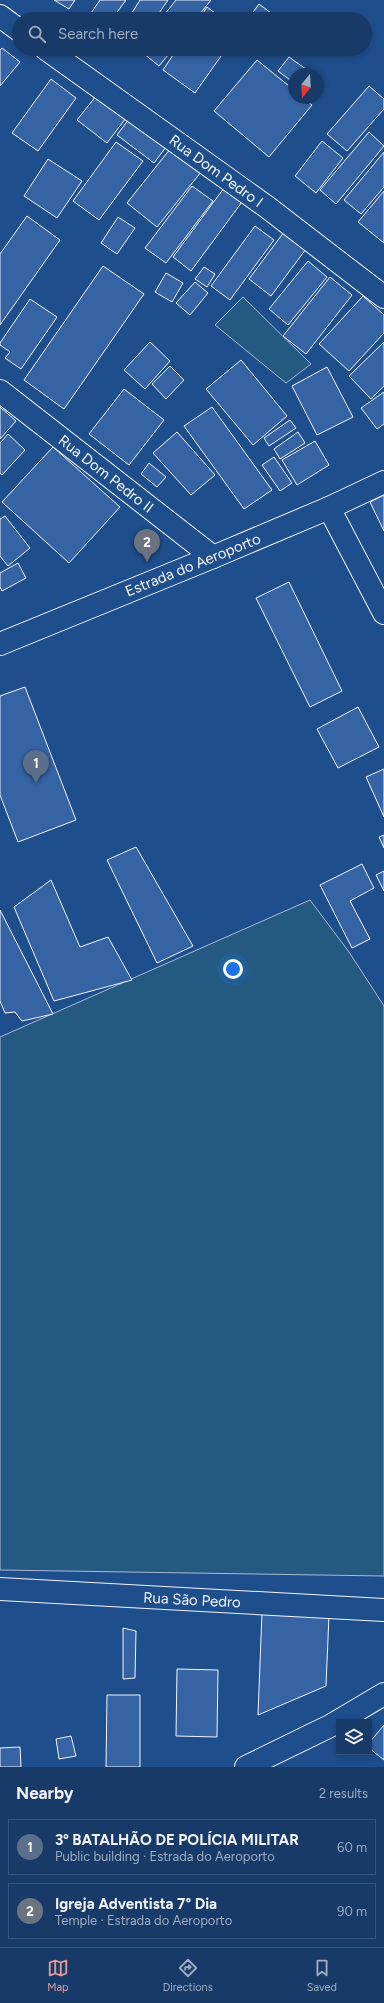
<!DOCTYPE html>
<html lang="en">
<head>
<meta charset="utf-8">
<style>
	:root { --surface:#173a69; --page:#20416f; --text:#f1f3f6; --muted:#9eadc0; --line:#36547d; --accent:#e69b98 }
	body { margin:0; font-family:Figtree,sans-serif; background:var(--page); color:var(--text) }
	.controls { position:absolute; right:12px; bottom:12px; display:grid; overflow:hidden; border-radius:0px; box-shadow:0 2px 6px #0003 }
	.controls button { width:36px; height:36px; display:grid; place-items:center; padding:0; border:0; border-bottom:1px solid var(--line); background:var(--surface); color:var(--text); font:20px sans-serif }
	.compass { position:absolute; left:288px; top:68px; width:36px; height:36px; border-radius:50%; background:var(--surface); box-shadow:0 2px 6px #0003; rotate:198deg }
	.you { position:absolute; left:233px; top:969px; width:14px; height:14px; margin:-10px; border:3px solid #fff; border-radius:50%; background:#1a73e8; box-shadow:0 0 0 6px #1a73e833 }
	.badge { display:grid; place-items:center; width:26px; height:26px; border-radius:50%; background:var(--accent); color:#fff; font-size:13px; font-weight:700 }
	.pin { position:absolute; translate:-50% -33px; filter:drop-shadow(0 1px 2px #0008) }
	.pin::after { content:''; position:absolute; top:21px; width:14px; height:12px; background:inherit; clip-path:polygon(0 0,100% 0,50% 100%) }
	.list { margin:0; padding:0; list-style:none }
	h2 { display:flex; justify-content:space-between; align-items:center; height:52px; margin:0; padding:0 16px; font-size:17px }
	h2 small { font-size:13px; font-weight:400; color:var(--muted) }
	.list li { display:grid; grid-template-columns:26px 1fr auto; gap:12px; align-items:center; box-sizing:border-box; height:56px; margin:0 8px 8px; padding:0 8px; border:1px solid var(--line); border-radius:0px }
	.list b { display:block; font-size:15px; white-space:nowrap }
	.list p { margin:0; font-size:13px; white-space:nowrap; color:var(--muted) }
	.list em { font-size:13px; font-style:normal; color:var(--muted) }
	.icon { flex:none; width:22px; height:22px; fill:none; stroke:currentColor; stroke-width:2; stroke-linecap:round; stroke-linejoin:round }
	.map { position:relative; flex:none; width:384px; height:1767px; overflow:hidden }
	.search { position:absolute; background:var(--surface); box-shadow:0 2px 6px #0003; left:12px; right:12px; top:12px; height:44px; display:flex; align-items:center; gap:10px; box-sizing:border-box; padding:0 14px; border-radius:22px; color:var(--muted); font-size:15px }
	.sheet { height:180px; background:var(--surface) }
	nav { display:flex; justify-content:space-around; align-items:center; box-sizing:border-box; height:56px; border-top:1px solid var(--line); background:var(--surface); font-size:11px; color:var(--muted) }
	nav a { display:grid; justify-items:center; gap:2px }
	nav .on { color:var(--accent) }
	.map>svg:first-child { display:block }
	.green { fill:#245a82; stroke:#a8bbd7 }
	.building { fill:#3563a3; stroke:#f2f6ff }
	.lines { fill:none; stroke-linecap:round; stroke-linejoin:round }
	.minor-casing { stroke:#f2f6ff; stroke-width:24 }
	.tertiary-casing { stroke:#f2f6ff; stroke-width:24 }
	.minor { stroke:#1f4e8c; stroke-width:22 }
	.tertiary { stroke:#1f4e8c; stroke-width:22 }
	.labels { text-anchor:middle; dominant-baseline:central; stroke-width:3; stroke-linejoin:round; paint-order:stroke }
	.street-label { font-size:15px; fill:#f2f6ff; stroke:#1f4e8c }
</style>
</head>
<body>
<div class="map">
<svg width="384" height="1767" viewBox="0 0 384 1767">
	<rect width="100%" height="100%" fill="#1f4e8c"/>
	<g class="green">
		<polygon points="243,297 311,364 286,383 215,325"/>
		<polygon points="310,900 349,952 384,1006 384,1576 0,1570 0,1037"/>
	</g>
	<g class="building">
		<polygon points="54,0 75,0 69,9"/>
		<polygon points="100,0 126,0 112,19 87,19"/>
		<polygon points="140,0 168,0 155,19 128,19"/>
		<polygon points="176,0 211,0 196,19 161,19"/>
		<polygon points="259,4 279,19 248,19"/>
		<polygon points="207,7 223,19 199,19"/>
		<polygon points="2,48 20,62 0,86 0,50"/>
		<polygon points="138,49 173,49 159,66"/>
		<polygon points="177,49 226,49 195,93 163,70"/>
		<polygon points="289,57 310,72 309,74 294,74 294,83 278,71"/>
		<polygon points="257,60 294,90 294,98 303,98 312,105 269,157 214,111"/>
		<polygon points="51,79 76,98 38,151 12,133"/>
		<polygon points="369,86 384,99 384,109 347,151 327,134"/>
		<polygon points="96,96 126,118 107,143 77,120"/>
		<polygon points="129,119 166,147 154,163 117,135"/>
		<polygon points="369,132 384,146 336,204 320,190"/>
		<polygon points="322,141 343,158 316,193 295,176"/>
		<polygon points="116,142 143,161 99,220 73,201"/>
		<polygon points="171,148 201,172 157,227 127,203"/>
		<polygon points="384,152 384,187 361,214 344,200"/>
		<polygon points="48,159 82,181 57,218 24,196"/>
		<polygon points="192,186 213,201 166,263 145,248"/>
		<polygon points="224,188 242,202 191,271 173,257"/>
		<polygon points="384,191 384,243 358,222"/>
		<polygon points="27,216 60,240 0,325 0,254"/>
		<polygon points="118,217 135,228 117,254 101,243"/>
		<polygon points="255,226 274,240 230,300 211,286"/>
		<polygon points="284,232 306,249 271,296 249,279"/>
		<polygon points="308,261 327,277 288,325 269,309"/>
		<polygon points="103,266 144,294 64,409 24,380"/>
		<polygon points="204,267 215,274 207,287 195,279"/>
		<polygon points="166,273 183,283 172,302 155,292"/>
		<polygon points="330,277 352,295 306,354 283,336"/>
		<polygon points="195,282 208,293 190,315 176,303"/>
		<polygon points="363,296 384,315 384,333 349,371 319,344"/>
		<polygon points="30,299 57,317 21,369 5,358 10,352 0,345 0,343"/>
		<polygon points="150,342 170,361 145,389 124,370"/>
		<polygon points="384,342 384,386 371,399 349,376"/>
		<polygon points="241,360 287,416 253,445 206,389"/>
		<polygon points="170,366 184,380 166,399 152,384"/>
		<polygon points="327,367 353,417 317,435 292,386"/>
		<polygon points="124,389 164,420 129,465 89,434"/>
		<polygon points="384,392 384,424 377,429 361,408"/>
		<polygon points="0,407 16,421 0,439"/>
		<polygon points="212,407 272,490 244,509 184,426"/>
		<polygon points="290,420 296,428 269,446 264,438"/>
		<polygon points="177,432 215,475 191,495 153,453"/>
		<polygon points="298,432 305,443 280,459 274,449"/>
		<polygon points="8,434 25,450 2,475 0,473 0,443"/>
		<polygon points="315,441 329,465 297,485 282,460"/>
		<polygon points="53,447 120,507 69,563 2,502"/>
		<polygon points="274,457 292,483 280,491 262,465"/>
		<polygon points="149,463 166,477 157,487 141,474"/>
		<polygon points="384,495 384,531 370,502"/>
		<polygon points="5,516 30,548 8,566 0,556 0,519"/>
		<polygon points="18,563 26,578 2,591 0,587 0,573"/>
		<polygon points="289,582 342,691 310,707 256,598"/>
		<polygon points="25,687 76,820 18,842 0,795 0,696"/>
		<polygon points="358,707 379,747 338,768 317,729"/>
		<polygon points="384,769 384,817 366,777"/>
		<polygon points="384,835 384,848 379,837"/>
		<polygon points="136,847 193,946 157,963 107,860"/>
		<polygon points="362,864 374,888 350,901 370,939 352,948 320,885"/>
		<polygon points="384,871 384,891 376,875"/>
		<polygon points="51,880 80,947 108,937 132,980 54,1001 14,907"/>
		<polygon points="0,910 53,1014 22,1021 15,1012 5,1013 0,1001"/>
		<polygon points="262,1612 329,1615 326,1686 258,1715"/>
		<polygon points="123,1628 136,1631 135,1678 123,1679"/>
		<polygon points="177,1669 218,1670 217,1737 176,1736"/>
		<polygon points="107,1695 140,1695 140,1767 106,1767"/>
		<polygon points="384,1725 384,1760 369,1748 369,1743"/>
		<polygon points="71,1736 76,1756 59,1759 56,1739"/>
		<polygon points="20,1747 21,1767 0,1767 0,1748"/>
	</g>
	<g class="lines">
		<defs>
			<g id="minor">
				<polyline points="0,16 19,30"/>
				<polyline points="46,49 267,207 384,297"/>
				<polyline points="0,391 213,557"/>
				<polyline points="0,1589 384,1610"/>
				<polyline points="246,1767 330,1726 384,1694"/>
			</g>
			<g id="tertiary">
				<polyline points="329,508 384,613"/>
				<polyline points="0,644 213,557 329,508 384,482"/>
			</g>
		</defs>
		<use href="#minor" class="minor-casing"/>
		<use href="#tertiary" class="tertiary-casing"/>
		<use href="#minor" class="minor"/>
		<use href="#tertiary" class="tertiary"/>
	</g>
	<g class="labels">
		<g class="street-label">
			<text transform="translate(216 171) rotate(36)">Rua Dom Pedro I</text>
			<text transform="translate(106 474) rotate(38)">Rua Dom Pedro II</text>
			<text transform="translate(193 565) rotate(-22)">Estrada do Aeroporto</text>
			<text transform="translate(192 1600) rotate(3)">Rua São Pedro</text>
		</g>
	</g>
</svg>
<div class="controls">
<button><svg class="icon" aria-label="layers" viewBox="0 0 24 24"><path d="M12 4l9 5-9 5-9-5zM3 14l9 5 9-5"/></svg></button>
</div>
<svg class="compass" viewBox="-18 -18 36 36"><path d="M0-13l5 13h-10z" fill="#e53935"/><path d="M0 13l5-13h-10z" fill="#9eadc0"/></svg>
<div class="you"></div>
<div class="pin badge" style="left:36px;top:783px;background:#5c6f8a">1</div>
<div class="pin badge" style="left:147px;top:562px;background:#6b7280">2</div>
<div class="search"><svg class="icon" aria-label="search" viewBox="0 0 24 24"><circle cx="10" cy="10" r="6"/><path d="M15 15l6 6"/></svg>Search here</div>
</div>
<section class="sheet">
<h2>Nearby<small>2 results</small></h2>
<ul class="list">
<li><span class="badge" style="background:#5c6f8a">1</span><div><b>3º BATALHÃO DE POLÍCIA MILITAR</b><p>Public building · Estrada do Aeroporto</p></div><em>60 m</em></li>
<li><span class="badge" style="background:#6b7280">2</span><div><b>Igreja Adventista 7° Dia</b><p>Temple · Estrada do Aeroporto</p></div><em>90 m</em></li>
</ul>
</section>
<nav>
<a class="on"><svg class="icon" aria-label="map" viewBox="0 0 24 24"><path d="M3 6l6-2 6 2 6-2v14l-6 2-6-2-6 2zM9 4v14M15 6v14"/></svg>Map</a>
<a><svg class="icon" aria-label="directions" viewBox="0 0 24 24"><path d="M12 3l9 9-9 9-9-9zM9 14v-3h6M13 9l2 2-2 2"/></svg>Directions</a>
<a><svg class="icon" aria-label="saved" viewBox="0 0 24 24"><path d="M7 4h10v16l-5-4-5 4z"/></svg>Saved</a>
</nav>
</body>
</html>
